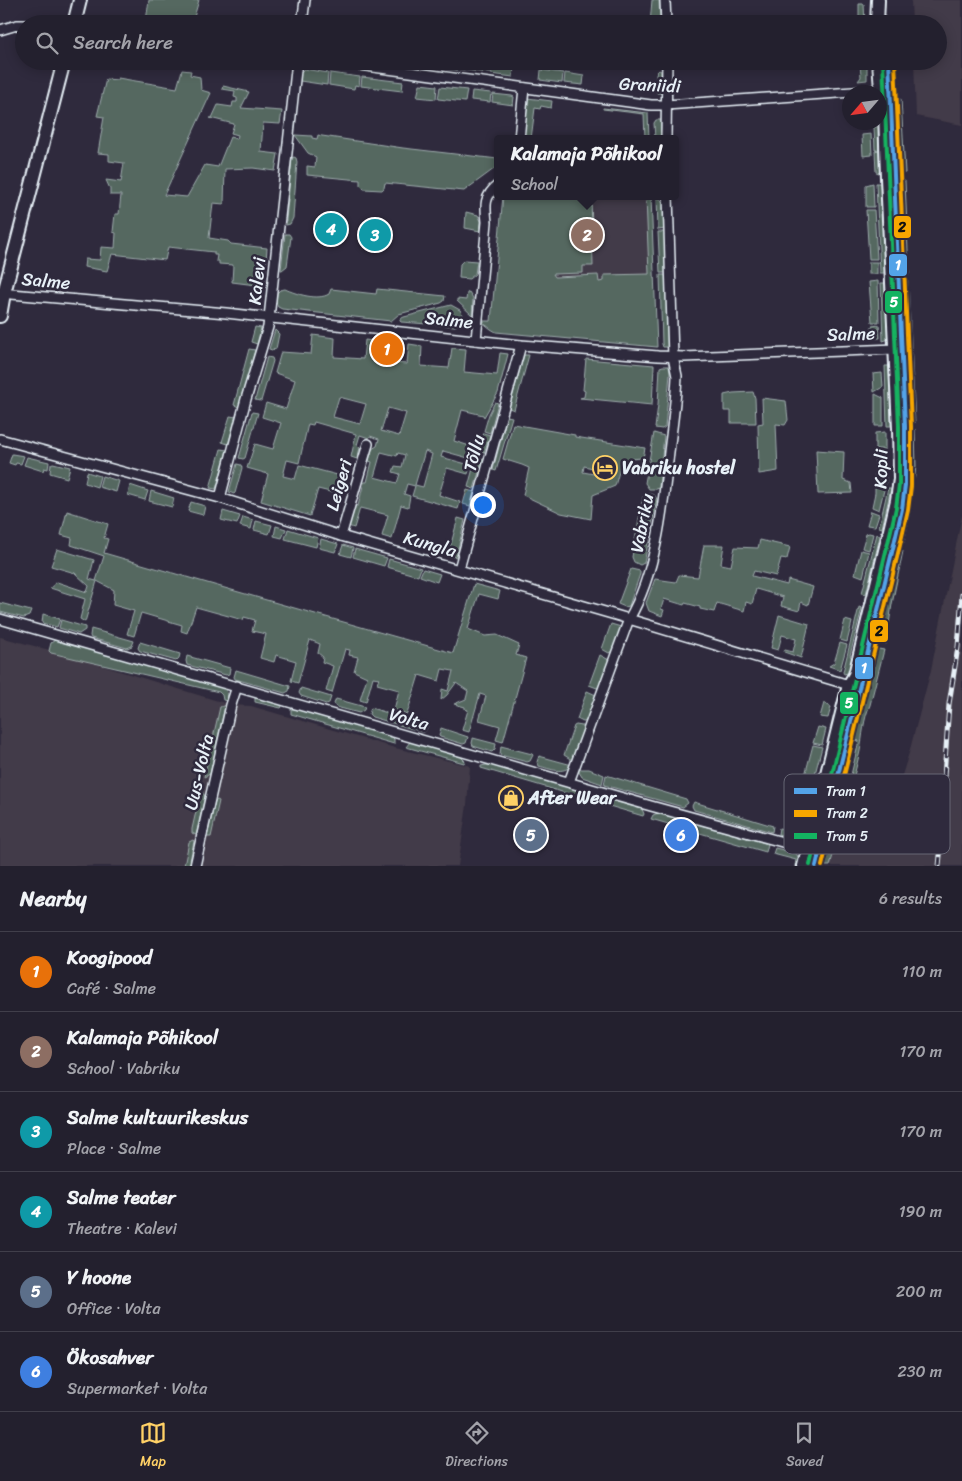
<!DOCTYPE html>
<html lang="en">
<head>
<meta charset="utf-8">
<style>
	:root { --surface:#23202e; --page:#2b2836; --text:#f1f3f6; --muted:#a3a3aa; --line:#403e4a; --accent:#ffd166 }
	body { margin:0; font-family:Sriracha,sans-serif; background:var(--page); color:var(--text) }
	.compass { position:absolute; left:842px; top:85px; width:45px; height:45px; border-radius:50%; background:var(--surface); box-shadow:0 2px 12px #0003; rotate:242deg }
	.you { position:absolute; left:482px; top:504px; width:18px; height:18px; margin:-12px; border:4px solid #fff; border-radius:50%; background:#1a73e8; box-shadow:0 0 0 8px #1a73e833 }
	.badge { display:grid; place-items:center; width:32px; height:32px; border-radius:50%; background:var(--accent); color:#fff; font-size:16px; font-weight:700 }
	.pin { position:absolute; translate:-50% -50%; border:2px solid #fff; box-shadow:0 1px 5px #0006 }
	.popup { position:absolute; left:494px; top:135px; width:185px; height:65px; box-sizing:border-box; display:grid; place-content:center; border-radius:5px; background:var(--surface); filter:drop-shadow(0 1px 4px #0005); font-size:16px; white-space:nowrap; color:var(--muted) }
	.popup b { font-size:19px; color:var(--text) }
	.popup::after { content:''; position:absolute; left:50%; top:100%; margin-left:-10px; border:10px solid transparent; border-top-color:var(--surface) }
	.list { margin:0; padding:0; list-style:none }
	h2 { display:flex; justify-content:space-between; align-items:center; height:65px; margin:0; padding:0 20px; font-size:21px }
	h2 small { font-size:16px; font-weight:400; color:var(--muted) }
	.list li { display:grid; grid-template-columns:32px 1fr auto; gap:15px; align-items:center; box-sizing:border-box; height:80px; padding:0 20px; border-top:1px solid var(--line) }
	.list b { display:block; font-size:19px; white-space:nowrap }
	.list p { margin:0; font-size:16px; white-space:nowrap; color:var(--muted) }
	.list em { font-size:16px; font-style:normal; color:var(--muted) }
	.icon { flex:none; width:28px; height:28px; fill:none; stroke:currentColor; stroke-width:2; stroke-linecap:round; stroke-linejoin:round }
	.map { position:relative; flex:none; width:962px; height:866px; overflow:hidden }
	.search { position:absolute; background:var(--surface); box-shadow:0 2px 12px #0003; left:15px; right:15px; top:15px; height:55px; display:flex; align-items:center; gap:12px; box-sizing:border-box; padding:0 18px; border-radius:28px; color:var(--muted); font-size:19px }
	.sheet { height:545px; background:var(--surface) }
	nav { display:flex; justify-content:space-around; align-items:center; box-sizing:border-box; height:70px; border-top:1px solid var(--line); background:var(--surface); font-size:14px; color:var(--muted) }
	nav a { display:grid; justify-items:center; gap:2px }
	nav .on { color:var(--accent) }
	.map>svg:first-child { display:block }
	.built { fill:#433b48 }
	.green { fill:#556861; stroke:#9eacac; fill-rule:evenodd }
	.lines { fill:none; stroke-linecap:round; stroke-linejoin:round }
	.street-casing { stroke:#e8f1f8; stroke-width:12 }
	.secondary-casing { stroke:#e8f1f8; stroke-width:16 }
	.street { stroke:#2f2a3d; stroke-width:9 }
	.secondary { stroke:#2f2a3d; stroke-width:12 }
	.rail-casing { stroke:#e8f1f8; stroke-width:5 }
	.rail { stroke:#2f2a3d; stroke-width:3; stroke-dasharray:9; stroke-linecap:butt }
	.tram-1-casing { stroke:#2f2a3d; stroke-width:8 }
	.tram-2-casing { stroke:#2f2a3d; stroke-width:8 }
	.tram-3-casing { stroke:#2f2a3d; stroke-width:8 }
	.tram-1 { stroke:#53a3e8; stroke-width:4 }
	.tram-2 { stroke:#f7a600; stroke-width:4 }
	.tram-3 { stroke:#13b361; stroke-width:4 }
	.labels { text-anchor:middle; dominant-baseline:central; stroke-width:5; stroke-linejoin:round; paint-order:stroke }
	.street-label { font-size:18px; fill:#e8f1f8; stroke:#2f2a3d }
	.poi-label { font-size:18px; font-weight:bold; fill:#e8f1f8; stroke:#2f2a3d; text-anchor:start }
	.key { fill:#2f2a3d; stroke:#666675; stroke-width:1 }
	.key-label { font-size:14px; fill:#e8f1f8 }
	.line-badge { stroke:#2f2a3d; stroke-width:2 }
	.badge-label { font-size:14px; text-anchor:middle; font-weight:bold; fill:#fff }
	.pale-badge-label { font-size:14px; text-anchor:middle; font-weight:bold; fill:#111 }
</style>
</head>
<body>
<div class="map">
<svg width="962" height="866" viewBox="0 0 962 866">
	<rect width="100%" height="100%" fill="#2f2a3d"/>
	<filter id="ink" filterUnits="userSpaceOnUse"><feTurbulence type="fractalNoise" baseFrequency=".02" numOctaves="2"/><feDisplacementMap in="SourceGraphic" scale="10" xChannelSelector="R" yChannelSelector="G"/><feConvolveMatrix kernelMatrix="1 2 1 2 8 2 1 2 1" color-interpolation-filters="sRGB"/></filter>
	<g filter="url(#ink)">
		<g class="built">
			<polygon points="911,0 962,0 962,125 916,116 914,61 938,61 938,24 912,24"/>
			<polygon points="525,196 651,196 657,347 514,333"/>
			<polygon points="962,515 962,866 830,866 853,778 898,788 909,753 931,670"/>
			<polygon points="0,637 57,652 231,705 251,706 395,748 470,766 467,805 458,866 0,866"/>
		</g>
		<g class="green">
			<polygon points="149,0 199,0 192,24 117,24 123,17 146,21"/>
			<polygon points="652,0 659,0 660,24 650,24"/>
			<polygon points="859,4 864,4 865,24 859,24"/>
			<polygon points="442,61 457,61 457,70 442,68"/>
			<polygon points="460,61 490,64 489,73 459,69"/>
			<polygon points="867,62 867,80 858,81 861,77 860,63"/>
			<polygon points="492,64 514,67 513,77 491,74"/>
			<polygon points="304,69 328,73 327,85 300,81 301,72"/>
			<polygon points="182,70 191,71 190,75 200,77 201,90 211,93 164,195 187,197 205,165 218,167 230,137 237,139 238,135 231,133 234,124 210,118 212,118 218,105 232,107 233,102 237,102 237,98 234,97 235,91 222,89 223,86 249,92 241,108 282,111 280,124 263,123 261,152 278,154 275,171 253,168 225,169 224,204 213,203 209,238 228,241 231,244 267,248 264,286 232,282 233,265 219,264 219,261 216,261 217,255 214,255 214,252 168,247 165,260 112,254 107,271 84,267 85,259 100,260 101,247 115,248 116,233 113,232 115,214 119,214 121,195 110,195 110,189 106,180 121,182 124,163 109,161 109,154 98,153 104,117 97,116 106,79 118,80 118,78 177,88"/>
			<polygon points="541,70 563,73 562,83 540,80"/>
			<polygon points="659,70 661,71 661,93 657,93 656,73"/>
			<polygon points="330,73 360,77 359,86 355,85 354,89 329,85"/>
			<polygon points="565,73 584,76 583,85 564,83"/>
			<polygon points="362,77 403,82 402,91 361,86"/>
			<polygon points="420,84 437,86 436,99 417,97"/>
			<polygon points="440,87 467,90 465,102 438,99"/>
			<polygon points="472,91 491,93 490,102 471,100"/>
			<polygon points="493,94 512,96 514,97 513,105 492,102"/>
			<polygon points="527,98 552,101 551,108 541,106 540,109 535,108 531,139 523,139"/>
			<polygon points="890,99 901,99 905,173 896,174 891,172 888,102"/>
			<polygon points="603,108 648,113 649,139 645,139 644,114 603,109"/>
			<polygon points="656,120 662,120 662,139 655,139 654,123"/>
			<polygon points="874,127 878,127 880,173 876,172 875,151 878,150 875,150"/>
			<polygon points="871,134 872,155 863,156 862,135"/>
			<polygon points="295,135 312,136 312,138 317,139 318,135 322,136 403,148 498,159 498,166 464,191 385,183 384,188 382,190 364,189 360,185 360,180 307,175 307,166 315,167 316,157 308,153"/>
			<polygon points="294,157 296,158 297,162 293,218 290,224 286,225 286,220 292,158"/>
			<polygon points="905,181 909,274 896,272 892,182"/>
			<polygon points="873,183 874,207 866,207 866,185"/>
			<polygon points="876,183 881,183 885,273 880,273"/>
			<polygon points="503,196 544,196 544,198 591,196 593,266 583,266 583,273 553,274 555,277 598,275 599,282 604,281 604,275 649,274 646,197 651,197 657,347 496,332 491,329 482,322 483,321 491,321"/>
			<path d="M657,197C668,202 665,219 665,229L658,230Z"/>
			<polygon points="866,210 874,210 877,259 869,259"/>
			<polygon points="466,212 478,215 481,221 480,231 465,228"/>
			<polygon points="658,232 666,232 667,273 660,273"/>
			<polygon points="285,234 289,234 291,237 287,266 282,270 281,270"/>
			<polygon points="464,260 477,261 475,274 469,279 459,278 460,264"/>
			<rect x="869" y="262" width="8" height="12"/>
			<polygon points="660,275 668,275 669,347 663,347 662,344"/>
			<polygon points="904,279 908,280 915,423 902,423 896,283 903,281"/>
			<polygon points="878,281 879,322 872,322 869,282"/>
			<polygon points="881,283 885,283 889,339 883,341"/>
			<path d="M285,289C296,294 318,301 329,294L331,289L376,294L377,289L445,296L444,301L441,303L399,314L391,321L282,309L278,307L276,302L277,293L280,290Z"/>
			<polygon points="469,292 473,298 472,315 457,301 457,299 466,300 467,293"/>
			<polygon points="451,305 460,310 463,315 460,323 455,326 401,322 400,321 400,319 404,317"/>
			<polygon points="879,325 880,338 872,338 872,326"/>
			<polygon points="255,327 261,328 257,344 251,342"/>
			<polygon points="275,330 279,334 276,349 272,350 269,349"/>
			<path d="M313,335L335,338L334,357L363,359L365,340L380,342L378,362L407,364L409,344L422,346L421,366L449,368L452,348L466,349L464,372L497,375L500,353L508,354L498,393L484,417L483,415L462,410L454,441L473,447L476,446L472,459L443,451L441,457L470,465L468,474L447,468L439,495L460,502L458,509L412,496L415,486L407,484L404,494L410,496L408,507L401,505L392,539L382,536L388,515L360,508L354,528L348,526L354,505L358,506L364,482H367L372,462L369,461L372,449L377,446L379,439L370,436L369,438L360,435L357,445L360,448L357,459L351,457L356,434L314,422L313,425L308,424L299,463L287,460L283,476L295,479L299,465L345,477L340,493L338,494L318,489L310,516L261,501L268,474L247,468L255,444L273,449L281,423L262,417L266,403L286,409L295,380L275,373L281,352L311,354ZM339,397L366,404L360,424L333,417ZM388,408L406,413L399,436L381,431ZM425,451L432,454L423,487L415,485ZM381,452L397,456L398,453L405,455L402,467L395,466L393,472L400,474L397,483L374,477Z"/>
			<polygon points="249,349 255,350 239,407 234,405"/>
			<polygon points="524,355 529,355 514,410 509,408"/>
			<polygon points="267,357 272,358 273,361 261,401 255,400"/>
			<polygon points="586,359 654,365 652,405 580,398 584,397 585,391 583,390"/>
			<polygon points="663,366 669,366 670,374 665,427 662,429 655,428 658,405 660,367"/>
			<polygon points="885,366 889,366 891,426 887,426"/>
			<polygon points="882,373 883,387 874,392 873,374"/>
			<polygon points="753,392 755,398 756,423 731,423 731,411 724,411 724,395 733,393"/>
			<polygon points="875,394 883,398 883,426 875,426"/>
			<polygon points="762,398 786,401 788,420 785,425 776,424 778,471 759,474 758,424 763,423"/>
			<polygon points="495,402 498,403 490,433 484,431 489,414"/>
			<polygon points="252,412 258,413 245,458 243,459 239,458"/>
			<polygon points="230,416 236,417 228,444 222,442"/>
			<polygon points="507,416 512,417 496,471 493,470"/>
			<path d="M513,424L575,435V437L645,448L643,458L630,459L620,468L615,486L593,495L591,519L561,513L523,495L529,468L522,465L503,459ZM599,460L613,462L610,477L583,472L584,466L597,469Z"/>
			<polygon points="909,429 915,429 916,466 912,501 901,498 902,431 909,430"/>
			<polygon points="885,432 885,449 875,449 875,433"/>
			<polygon points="483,433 490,435 484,453 478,451"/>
			<polygon points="654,433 664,436 659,487 657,489 649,489 645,483"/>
			<polygon points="221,449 227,450 216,489 210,488"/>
			<polygon points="816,450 844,452 843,480 851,483 852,493 818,494"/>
			<polygon points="12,454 24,456 21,464 16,463 15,465 9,463"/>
			<polygon points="27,457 49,462 48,469 44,468 43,471 24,465"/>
			<polygon points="480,458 483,459 474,489 468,487 475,461 478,462"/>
			<polygon points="875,459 885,459 886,482 879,510 872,507 875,493"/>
			<polygon points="53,463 70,467 67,478 50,473 51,464"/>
			<polygon points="237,464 241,465 242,468 235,493 234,494 229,492"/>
			<polygon points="87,472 100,476 97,487 85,483"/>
			<polygon points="102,476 119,481 116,492 99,487"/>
			<polygon points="130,485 148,491 145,500 128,495"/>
			<polygon points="888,488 891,488 882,528 879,527"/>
			<polygon points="467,490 474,492 470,506 463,504"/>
			<polygon points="151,491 174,498 172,507 149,501"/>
			<polygon points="649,494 654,495 657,499 644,563 640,565 634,562 632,557 643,497"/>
			<polygon points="191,502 205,506 203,515 188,511"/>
			<polygon points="899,507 911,510 904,543 891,539"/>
			<path d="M67,511L108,524L104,538L108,539L104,553C220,587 336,620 453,653L474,584L500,591L498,599L479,594L468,629L485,636L497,635L519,645L516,655L526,658L503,742L496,740L500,726L479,720L486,696L480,694L469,732L462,730L468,710L465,709V707L454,704L466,699L468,691L456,683L447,695L441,700L442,689L448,691L453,671L442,669L439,681L419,675L407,714L394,710L399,690L377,684L379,678L373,677L366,702L360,700L367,677L354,671L358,657L349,655L350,650L345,649L332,693L326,691L333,666L322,662L323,657L318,653L320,644L310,640L298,683L291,681L296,661L276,655L274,662L260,658L266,634L252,631L255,620L244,617L243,620L196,607L187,633L181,631L182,625L141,613L134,636L127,634L134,611L113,605L114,590L97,581L85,622L80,619L85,599L50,588L57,582L87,592L89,586L75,573L51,566L57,549L94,560L89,579L96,581L104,556L71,545L72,538L61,535Z"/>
			<polygon points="223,511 240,516 237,524 221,520"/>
			<polygon points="871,511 879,514 875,526 867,525"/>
			<polygon points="243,517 253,520 251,529 240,526"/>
			<polygon points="458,518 465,520 456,557 448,555"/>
			<polygon points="256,521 272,525 269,534 254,530"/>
			<polygon points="276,526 286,529 282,538 274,536"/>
			<polygon points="288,529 318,538 316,547 285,539"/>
			<polygon points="869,533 873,534 869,550 862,548 866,534"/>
			<polygon points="877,534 880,536 866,594 862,593"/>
			<polygon points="321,539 338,544 335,552 319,548"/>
			<polygon points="760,540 790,547 787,559 781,558 776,576 754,571 752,576 787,585 788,580 813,587 808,605 801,602 799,611 781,606 783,597 756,589 752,604 746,602 744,611 717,603 714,612 700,609 700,607 685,603 684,605 664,599 661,609 664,610 662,616 649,611 646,603 655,579 676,582 679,575 698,577 704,545 724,545 721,564 731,566 735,547 758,548"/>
			<polygon points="343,545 353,548 351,557 340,554"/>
			<polygon points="355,549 387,558 384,566 353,557"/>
			<polygon points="889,549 903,551 892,604 886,644 870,637"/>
			<polygon points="861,550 869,552 863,577 855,574"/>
			<polygon points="389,559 421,568 418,576 387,567"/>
			<polygon points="423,569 440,574 437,582 420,576"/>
			<polygon points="631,569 640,571 640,574 629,606 625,607 618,604"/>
			<polygon points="0,603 31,611 29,616 24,618 0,612"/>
			<polygon points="859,607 862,608 850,655 854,663 851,672 844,674 843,672"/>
			<polygon points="43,614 60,619 57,627 42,623"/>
			<polygon points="779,615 809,624 801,658 784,652 785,650 793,652 796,639 782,635 778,650 771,648"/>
			<polygon points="61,620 85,627 85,630 79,634 59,628"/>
			<polygon points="845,620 852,622 847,642 840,640"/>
			<polygon points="611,624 621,627 612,651 609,653 602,649"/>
			<polygon points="91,629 134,641 132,646 127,648 91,638 90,636"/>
			<path d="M55,640L222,687C228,690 228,695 227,701L223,700L222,695L219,692L51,653L49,651L51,643Z"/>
			<polygon points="140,642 180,654 179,658 176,661 140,651 138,648"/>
			<polygon points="840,643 847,645 840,670 829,666 834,663"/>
			<path d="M867,647L884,650L870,705C863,720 863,735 860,751C855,774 848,797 842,819L841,818L859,741L855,740L857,732L847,730L845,726L865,648Z"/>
			<polygon points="600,655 609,660 600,687 597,688 589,685"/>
			<polygon points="187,656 230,668 229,674 226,675 187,665 186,661"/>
			<polygon points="236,670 290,686 289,691 285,693 235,679 234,677"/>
			<polygon points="301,688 331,697 329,703 326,704 301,696 299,693"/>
			<polygon points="587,691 596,695 596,697 588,721 583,722 577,719"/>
			<polygon points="255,698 280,704 282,707 281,708 255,702"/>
			<polygon points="336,699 365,707 364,710 359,713 336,707 334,704"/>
			<polygon points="824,703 831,707 828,718 820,717"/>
			<polygon points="223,706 225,706 210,774 204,777 220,707"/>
			<polygon points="371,708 428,725 425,731 423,732 372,717 369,714"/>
			<polygon points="291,709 295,709 391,736 394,739 394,744 291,714"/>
			<polygon points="576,725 582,726 584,729 574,760 572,760 564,755 574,726"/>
			<polygon points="818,727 826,729 822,745 813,743"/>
			<polygon points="441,728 468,737 466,743 463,744 440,737 439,736"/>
			<polygon points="473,739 473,738 496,744 495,749 492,752 473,746 472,743"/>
			<polygon points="410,742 460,756 465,761 464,763 406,747"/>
			<polygon points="813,745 822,747 811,789 804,786 804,779"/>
			<polygon points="501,746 532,754 533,755 530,761 527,762 500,755"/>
			<path d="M539,756L572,765C562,775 551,769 539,766L537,762Z"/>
			<polygon points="486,765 493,765 642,809 644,814 643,816 481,768 481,766"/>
			<polygon points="579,769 589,769 604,775 602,784 582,777 579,772"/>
			<polygon points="606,775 686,799 688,803 683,807 604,785"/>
			<polygon points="202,792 205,796 196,835 192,833 192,829 200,794"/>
			<polygon points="217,800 219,801 211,837 207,837 215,801"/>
			<polygon points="694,802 773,826 772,832 694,810 692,806"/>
			<polygon points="658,813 768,844 766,852 651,819 653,815"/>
			<path d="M805,815L810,816C804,840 800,840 778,834L779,828L793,831Z"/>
			<polygon points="823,824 840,829 830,866 811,866 821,825"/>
			<polygon points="193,840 194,841 189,866 184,866 189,842"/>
			<polygon points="775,848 796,853 799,859 798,866 795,866 796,860 773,854"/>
		</g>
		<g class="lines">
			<defs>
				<g id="street">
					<polyline points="665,0 666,24"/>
					<polyline points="302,24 305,0"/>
					<polyline points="0,30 17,25 24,25"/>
					<polyline points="329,61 651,105 666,105 881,90"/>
					<polyline points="519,139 524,88"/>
					<polyline points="666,139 667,61"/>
					<polyline points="0,293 226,313 521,345 658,356 684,357 896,349"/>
					<path d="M476,340L487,222C485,205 484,196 498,185"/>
					<polyline points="0,439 220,498 341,536 612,614 849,685"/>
					<polyline points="220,498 246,399 268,327 297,61"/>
					<polyline points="341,536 368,444"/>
					<polyline points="459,569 521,345"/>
					<polyline points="0,619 651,806 808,849"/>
					<path d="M569,782L629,619C657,571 663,506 669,452C672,427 676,401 677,376L673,357L668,196"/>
					<polyline points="195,866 231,705 237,686"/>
				</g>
				<g id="secondary">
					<polyline points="74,24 80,0"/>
					<polyline points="877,24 878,0"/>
					<polyline points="0,316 4,293 64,61"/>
					<polyline points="804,866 849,685 855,675 891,526 897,500 900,479 899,428 887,178 885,108 881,90 879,61"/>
				</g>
			</defs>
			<use href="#street" class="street-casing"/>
			<use href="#secondary" class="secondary-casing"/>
			<use href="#street" class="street"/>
			<use href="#secondary" class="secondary"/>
			<defs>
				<polyline id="rail" points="939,866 942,835 944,777 949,704 958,647 962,594"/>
			</defs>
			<use href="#rail" class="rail-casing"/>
			<use href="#rail" class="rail"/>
			<defs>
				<polyline id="tram-1" points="816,866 894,544 902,509 905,485 905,426 889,61"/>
				<polyline id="tram-2" points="822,866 900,545 908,510 911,486 911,426 895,61"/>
				<polyline id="tram-3" points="810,865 888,543 896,508 899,485 899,426 883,61"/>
			</defs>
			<use href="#tram-1" class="tram-1-casing"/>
			<use href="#tram-2" class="tram-2-casing"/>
			<use href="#tram-3" class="tram-3-casing"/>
			<use href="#tram-1" class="tram-1"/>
			<use href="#tram-2" class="tram-2"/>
			<use href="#tram-3" class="tram-3"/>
		</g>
	</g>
	<defs>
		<symbol id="hotel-ring" viewBox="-11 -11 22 22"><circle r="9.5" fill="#2f2a3d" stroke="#ffd166" stroke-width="1.5"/><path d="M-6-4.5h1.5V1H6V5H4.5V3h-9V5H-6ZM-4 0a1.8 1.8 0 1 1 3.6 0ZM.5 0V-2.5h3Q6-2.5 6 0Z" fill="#ffd166"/></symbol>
		<symbol id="shop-ring" viewBox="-11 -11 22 22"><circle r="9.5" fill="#2f2a3d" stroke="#ffd166" stroke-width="1.5"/><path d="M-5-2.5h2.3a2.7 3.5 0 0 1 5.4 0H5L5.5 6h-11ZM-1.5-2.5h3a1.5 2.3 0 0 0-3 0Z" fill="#ffd166"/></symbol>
	</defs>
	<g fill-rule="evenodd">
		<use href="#hotel-ring" x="591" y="454" width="28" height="28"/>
		<use href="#shop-ring" x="497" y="784" width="28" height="28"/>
	</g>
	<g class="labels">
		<g class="street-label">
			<text transform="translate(650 85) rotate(3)">Graniidi</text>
			<text transform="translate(46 281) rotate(5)">Salme</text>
			<text transform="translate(257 281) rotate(-84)">Kalevi</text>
			<text transform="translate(449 320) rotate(6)">Salme</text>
			<text transform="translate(851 334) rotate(-2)">Salme</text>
			<text transform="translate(474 453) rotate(-75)">Tõllu</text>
			<text transform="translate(881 469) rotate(-88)">Kopli</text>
			<text transform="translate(339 485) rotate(-74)">Leigeri</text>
			<text transform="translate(642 523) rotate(-79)">Vabriku</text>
			<text transform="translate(430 544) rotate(16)">Kungla</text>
			<text transform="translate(409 719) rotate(16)">Volta</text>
			<text transform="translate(199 772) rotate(-77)">Uus-Volta</text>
		</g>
		<g class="poi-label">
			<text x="622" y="468">Vabriku hostel</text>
			<text x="528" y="798">After Wear</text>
		</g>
	</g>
	<rect x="784" y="774" width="166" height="80" rx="8" class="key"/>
	<rect x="794" y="788" width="23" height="6" fill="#53a3e8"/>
	<rect x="794" y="810" width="23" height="7" fill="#f7a600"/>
	<rect x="794" y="833" width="23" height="6" fill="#13b361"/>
	<g class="key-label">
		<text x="826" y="796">Tram 1</text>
		<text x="826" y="818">Tram 2</text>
		<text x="826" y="841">Tram 5</text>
	</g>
	<g class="line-badge">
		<rect x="893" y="215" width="19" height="24" rx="5" fill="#f7a600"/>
		<rect x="888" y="253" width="20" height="24" rx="5" fill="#53a3e8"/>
		<rect x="884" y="290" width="19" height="24" rx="5" fill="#13b361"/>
		<rect x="869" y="619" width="20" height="24" rx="5" fill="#f7a600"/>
		<rect x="854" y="656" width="20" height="24" rx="5" fill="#53a3e8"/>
		<rect x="839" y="691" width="20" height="24" rx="5" fill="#13b361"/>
	</g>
	<g class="badge-label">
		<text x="898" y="270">1</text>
		<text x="894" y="307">5</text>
		<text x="864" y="673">1</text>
		<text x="849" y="708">5</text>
	</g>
	<g class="pale-badge-label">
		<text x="902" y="232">2</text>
		<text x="879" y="636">2</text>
	</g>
</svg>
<svg class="compass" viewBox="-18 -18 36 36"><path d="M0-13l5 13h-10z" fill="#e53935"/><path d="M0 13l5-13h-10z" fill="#a3a3aa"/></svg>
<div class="you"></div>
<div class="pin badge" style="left:387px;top:349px;background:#e8710a">1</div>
<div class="pin badge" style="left:587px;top:235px;background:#8d6e63">2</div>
<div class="popup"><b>Kalamaja Põhikool</b>School</div>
<div class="pin badge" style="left:375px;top:235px;background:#0f9aa8">3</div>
<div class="pin badge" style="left:331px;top:229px;background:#0f9aa8">4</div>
<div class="pin badge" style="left:531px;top:835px;background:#5c6f8a">5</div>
<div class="pin badge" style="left:681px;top:835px;background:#3f7fe0">6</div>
<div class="search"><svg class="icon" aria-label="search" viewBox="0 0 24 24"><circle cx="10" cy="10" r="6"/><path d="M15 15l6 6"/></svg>Search here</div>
</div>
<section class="sheet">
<h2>Nearby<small>6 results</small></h2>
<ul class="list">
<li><span class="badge" style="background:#e8710a">1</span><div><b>Koogipood</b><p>Café · Salme</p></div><em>110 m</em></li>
<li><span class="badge" style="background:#8d6e63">2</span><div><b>Kalamaja Põhikool</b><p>School · Vabriku</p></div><em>170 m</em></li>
<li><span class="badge" style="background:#0f9aa8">3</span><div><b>Salme kultuurikeskus</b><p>Place · Salme</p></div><em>170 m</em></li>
<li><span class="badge" style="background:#0f9aa8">4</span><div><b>Salme teater</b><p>Theatre · Kalevi</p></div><em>190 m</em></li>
<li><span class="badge" style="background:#5c6f8a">5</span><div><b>Y hoone</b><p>Office · Volta</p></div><em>200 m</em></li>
<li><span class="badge" style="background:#3f7fe0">6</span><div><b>Ökosahver</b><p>Supermarket · Volta</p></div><em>230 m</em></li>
</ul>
</section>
<nav>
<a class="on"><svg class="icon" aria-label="map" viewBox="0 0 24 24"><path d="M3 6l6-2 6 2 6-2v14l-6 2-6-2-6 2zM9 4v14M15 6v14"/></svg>Map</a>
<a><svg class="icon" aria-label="directions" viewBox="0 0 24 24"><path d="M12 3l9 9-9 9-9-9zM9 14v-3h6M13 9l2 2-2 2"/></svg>Directions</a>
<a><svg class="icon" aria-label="saved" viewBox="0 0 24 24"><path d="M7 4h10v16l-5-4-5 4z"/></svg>Saved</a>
</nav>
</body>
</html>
